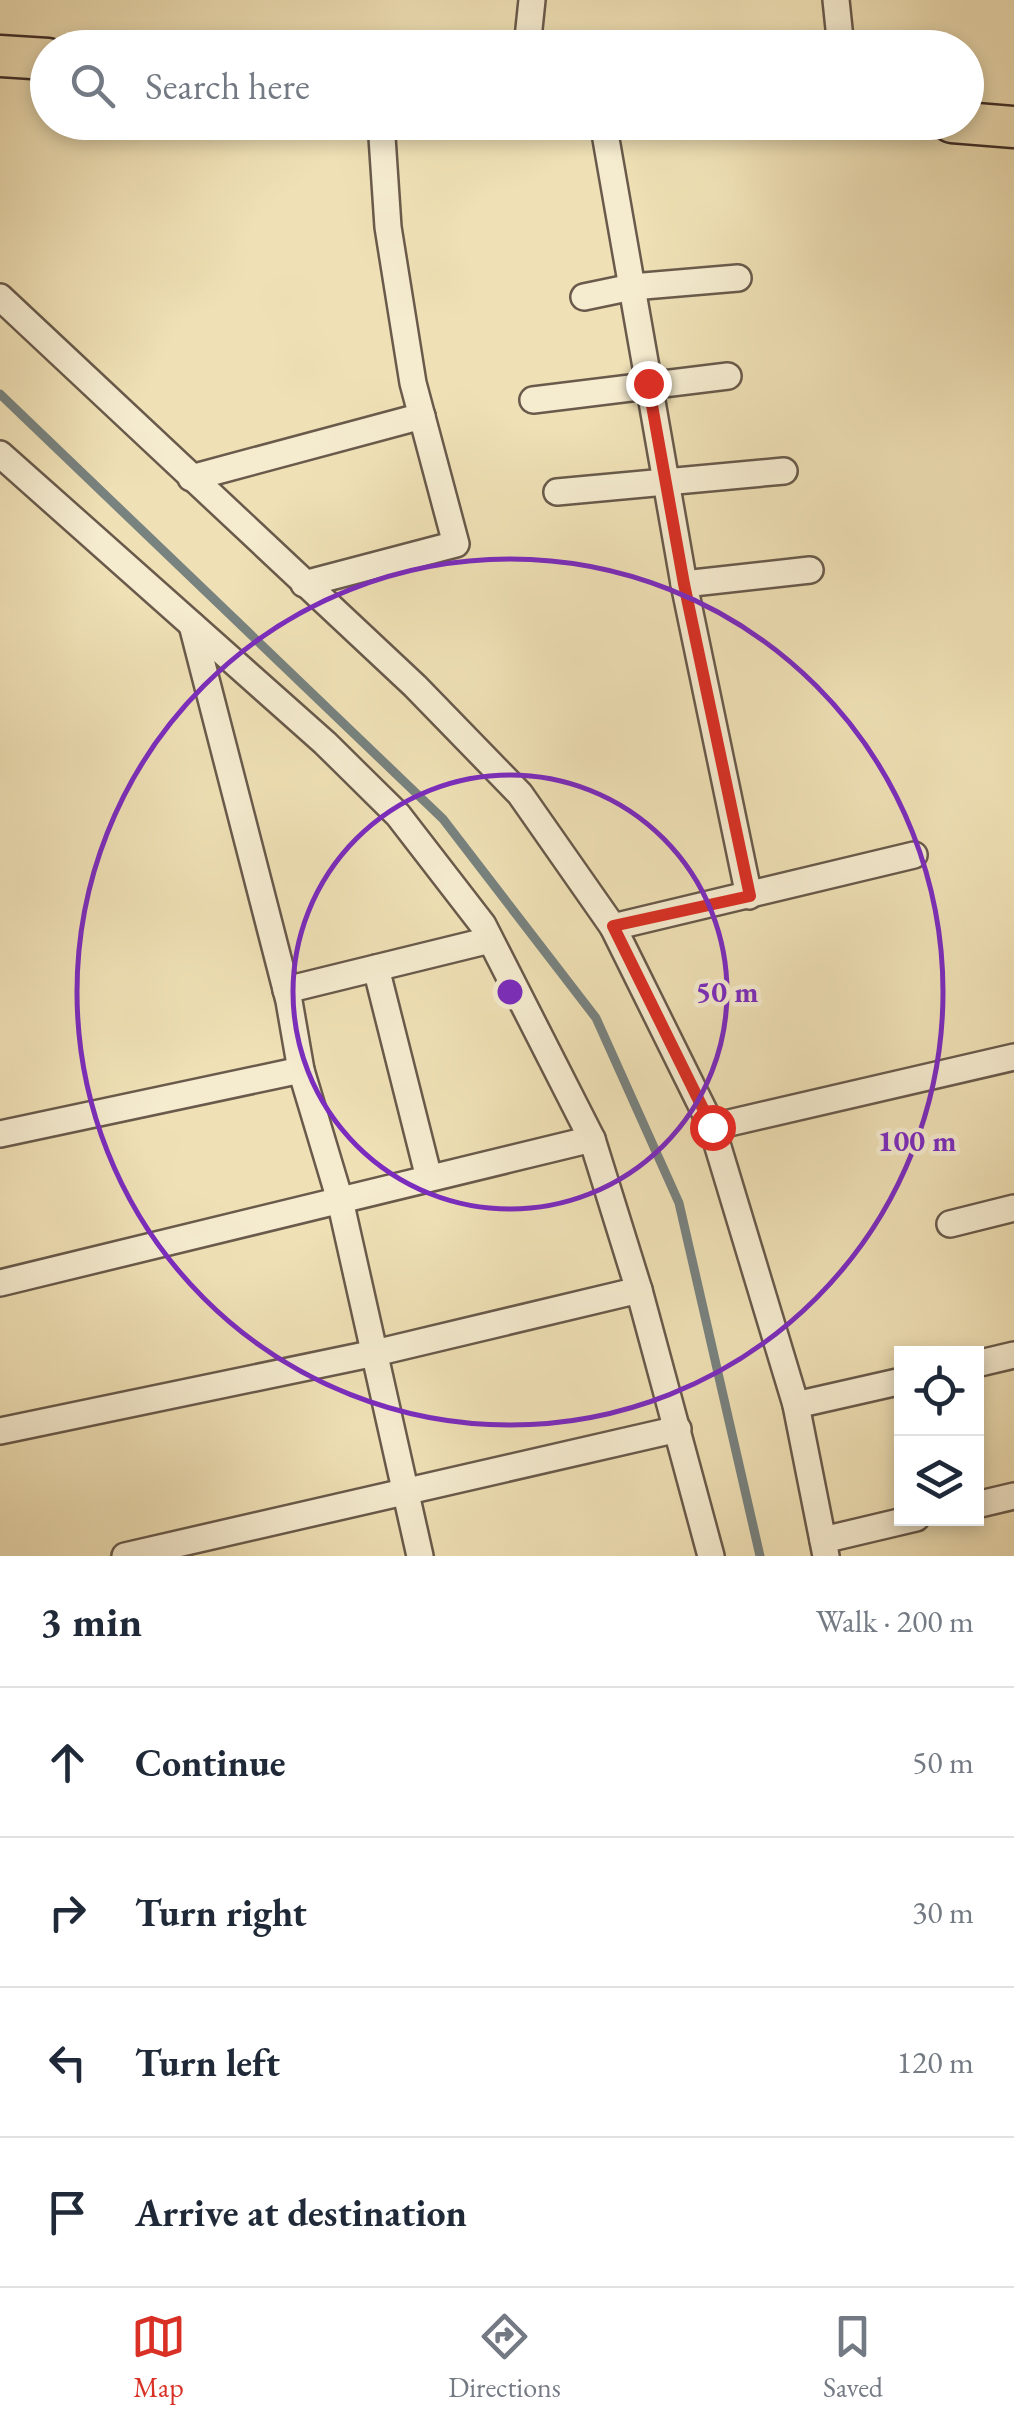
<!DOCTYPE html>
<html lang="en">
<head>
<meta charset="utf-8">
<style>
	:root { --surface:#fff; --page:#f2f2f3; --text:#1f2937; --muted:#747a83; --line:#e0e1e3; --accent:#d93025 }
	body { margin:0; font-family:"EB Garamond",serif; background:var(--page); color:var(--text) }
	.controls { position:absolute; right:30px; bottom:30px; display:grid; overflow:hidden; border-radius:0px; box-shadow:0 5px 15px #0003 }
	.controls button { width:90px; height:90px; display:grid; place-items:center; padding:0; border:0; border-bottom:2px solid var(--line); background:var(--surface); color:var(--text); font:50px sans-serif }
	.stop { position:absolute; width:30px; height:30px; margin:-22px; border:8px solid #d93025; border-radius:50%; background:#fff }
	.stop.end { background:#d93025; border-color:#fff; box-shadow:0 2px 10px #0008 }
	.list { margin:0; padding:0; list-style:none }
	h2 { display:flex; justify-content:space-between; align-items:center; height:130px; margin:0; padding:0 40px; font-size:42px }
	h2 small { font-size:32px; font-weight:400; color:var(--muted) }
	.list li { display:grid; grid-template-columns:65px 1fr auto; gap:30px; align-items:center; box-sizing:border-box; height:150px; padding:0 40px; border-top:2px solid var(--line) }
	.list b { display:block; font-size:38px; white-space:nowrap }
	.list em { font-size:32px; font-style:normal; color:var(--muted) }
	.icon { flex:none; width:55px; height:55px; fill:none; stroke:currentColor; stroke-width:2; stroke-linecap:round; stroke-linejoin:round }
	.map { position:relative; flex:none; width:1014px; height:1556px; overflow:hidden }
	.search { position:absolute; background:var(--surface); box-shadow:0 5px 15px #0003; left:30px; right:30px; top:30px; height:110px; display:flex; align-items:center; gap:25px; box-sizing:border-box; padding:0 35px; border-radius:55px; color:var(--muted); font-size:38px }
	.sheet { height:730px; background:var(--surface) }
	nav { display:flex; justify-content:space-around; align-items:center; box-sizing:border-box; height:140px; border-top:2px solid var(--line); background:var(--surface); font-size:28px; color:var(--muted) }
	nav a { display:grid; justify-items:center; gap:5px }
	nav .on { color:var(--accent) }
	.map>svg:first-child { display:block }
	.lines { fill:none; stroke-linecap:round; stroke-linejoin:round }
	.stream { stroke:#78827f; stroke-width:9 }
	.minor-casing { stroke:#695a4b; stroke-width:30 }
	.primary-casing { stroke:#3c2d28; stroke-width:45 }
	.minor { stroke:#f5ebcf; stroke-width:25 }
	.primary { stroke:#efe0b5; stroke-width:40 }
	.route { stroke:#d93025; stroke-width:12 }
	.ring { fill:none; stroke:#7b2cbf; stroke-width:5 }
	.centre { fill:#7b2cbf; stroke:#f5ebcf; stroke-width:5 }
	.ring-label { font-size:30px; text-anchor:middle; font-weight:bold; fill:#7b2cbf; stroke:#f5ebcf; stroke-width:9; stroke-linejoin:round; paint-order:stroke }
</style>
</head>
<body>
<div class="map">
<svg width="1014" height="1556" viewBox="0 0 1014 1556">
	<rect width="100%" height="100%" fill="#efe0b5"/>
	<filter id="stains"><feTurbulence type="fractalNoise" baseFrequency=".002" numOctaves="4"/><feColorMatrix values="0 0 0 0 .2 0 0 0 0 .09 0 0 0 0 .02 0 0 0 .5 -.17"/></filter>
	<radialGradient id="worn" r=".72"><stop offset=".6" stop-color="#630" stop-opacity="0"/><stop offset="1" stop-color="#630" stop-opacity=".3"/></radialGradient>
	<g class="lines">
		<polyline class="stream" points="0,394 443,819 596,1018 679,1203 760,1556"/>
		<defs>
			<g id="minor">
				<polyline points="836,0 841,48"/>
				<polyline points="527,48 532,0"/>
				<polyline points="603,122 684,584 749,896"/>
				<polyline points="0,297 415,686 520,794 613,927 712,1127 796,1405 826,1556"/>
				<polyline points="584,297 632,287 738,278"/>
				<polyline points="533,400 728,376"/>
				<polyline points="0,454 325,743 398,815 483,925 592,1139 639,1290 711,1556"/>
				<polyline points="191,478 422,416"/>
				<polyline points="557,492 784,471"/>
				<polyline points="304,584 456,544 413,383 388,227 381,122"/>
				<polyline points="684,584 810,570"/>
				<polyline points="192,625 289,1001 301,1070 340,1200 420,1556"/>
				<polyline points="613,927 914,855"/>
				<polyline points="376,968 429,1178"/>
				<polyline points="286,990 490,940"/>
				<polyline points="712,1127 1014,1057"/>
				<polyline points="0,1134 301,1070"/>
				<polyline points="950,1224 1014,1208"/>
				<polyline points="0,1283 592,1139"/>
				<polyline points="976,1364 1014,1355"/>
				<polyline points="796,1405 902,1381"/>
				<polyline points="0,1431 375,1353 639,1290"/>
				<polyline points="976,1505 1014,1496"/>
				<polyline points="823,1540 916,1518"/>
				<polyline points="125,1556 678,1429"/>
			</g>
			<g id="primary">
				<polyline points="0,56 48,59"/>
				<polyline points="952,122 1014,127"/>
			</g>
		</defs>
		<use href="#minor" class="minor-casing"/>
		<use href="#primary" class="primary-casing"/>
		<use href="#minor" class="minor"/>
		<use href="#primary" class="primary"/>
	</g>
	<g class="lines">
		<polyline class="route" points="648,383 684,584 750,896 613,926 712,1127"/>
	</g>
	<g class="ring">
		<circle cx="510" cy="992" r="217"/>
		<circle cx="510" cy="992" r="433"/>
	</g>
	<circle cx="510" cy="992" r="15" class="centre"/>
	<g class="ring-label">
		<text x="727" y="1002">50 m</text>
		<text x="917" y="1151">100 m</text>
	</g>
	<rect width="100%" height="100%" filter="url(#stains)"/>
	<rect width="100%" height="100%" fill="url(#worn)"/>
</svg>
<div class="controls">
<button><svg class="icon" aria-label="locate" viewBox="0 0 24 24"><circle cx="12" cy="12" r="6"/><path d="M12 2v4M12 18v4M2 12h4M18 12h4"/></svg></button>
<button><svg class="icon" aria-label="layers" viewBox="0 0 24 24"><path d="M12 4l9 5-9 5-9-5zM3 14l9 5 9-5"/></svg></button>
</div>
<div class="stop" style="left:712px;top:1127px"></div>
<div class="stop end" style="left:648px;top:383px"></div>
<div class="search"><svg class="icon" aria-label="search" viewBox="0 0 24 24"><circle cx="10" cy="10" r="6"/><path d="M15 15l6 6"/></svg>Search here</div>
</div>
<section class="sheet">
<h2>3 min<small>Walk · 200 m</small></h2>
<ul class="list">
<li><svg class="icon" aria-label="ahead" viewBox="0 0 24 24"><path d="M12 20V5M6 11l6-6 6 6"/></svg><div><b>Continue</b></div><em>50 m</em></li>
<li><svg class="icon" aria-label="right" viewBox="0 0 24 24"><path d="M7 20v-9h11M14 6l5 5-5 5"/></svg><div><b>Turn right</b></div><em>30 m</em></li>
<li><svg class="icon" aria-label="left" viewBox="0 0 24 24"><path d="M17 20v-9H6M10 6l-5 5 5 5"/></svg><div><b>Turn left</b></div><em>120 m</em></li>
<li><svg class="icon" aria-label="arrive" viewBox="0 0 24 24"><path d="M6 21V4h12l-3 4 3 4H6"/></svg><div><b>Arrive at destination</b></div></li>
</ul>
</section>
<nav>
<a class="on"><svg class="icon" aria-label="map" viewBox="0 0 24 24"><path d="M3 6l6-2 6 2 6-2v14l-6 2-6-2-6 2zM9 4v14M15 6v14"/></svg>Map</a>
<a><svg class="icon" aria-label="directions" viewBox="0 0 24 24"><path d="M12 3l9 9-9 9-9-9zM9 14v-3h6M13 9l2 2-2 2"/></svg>Directions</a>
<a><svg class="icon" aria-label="saved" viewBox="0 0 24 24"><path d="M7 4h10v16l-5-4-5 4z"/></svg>Saved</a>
</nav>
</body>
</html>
